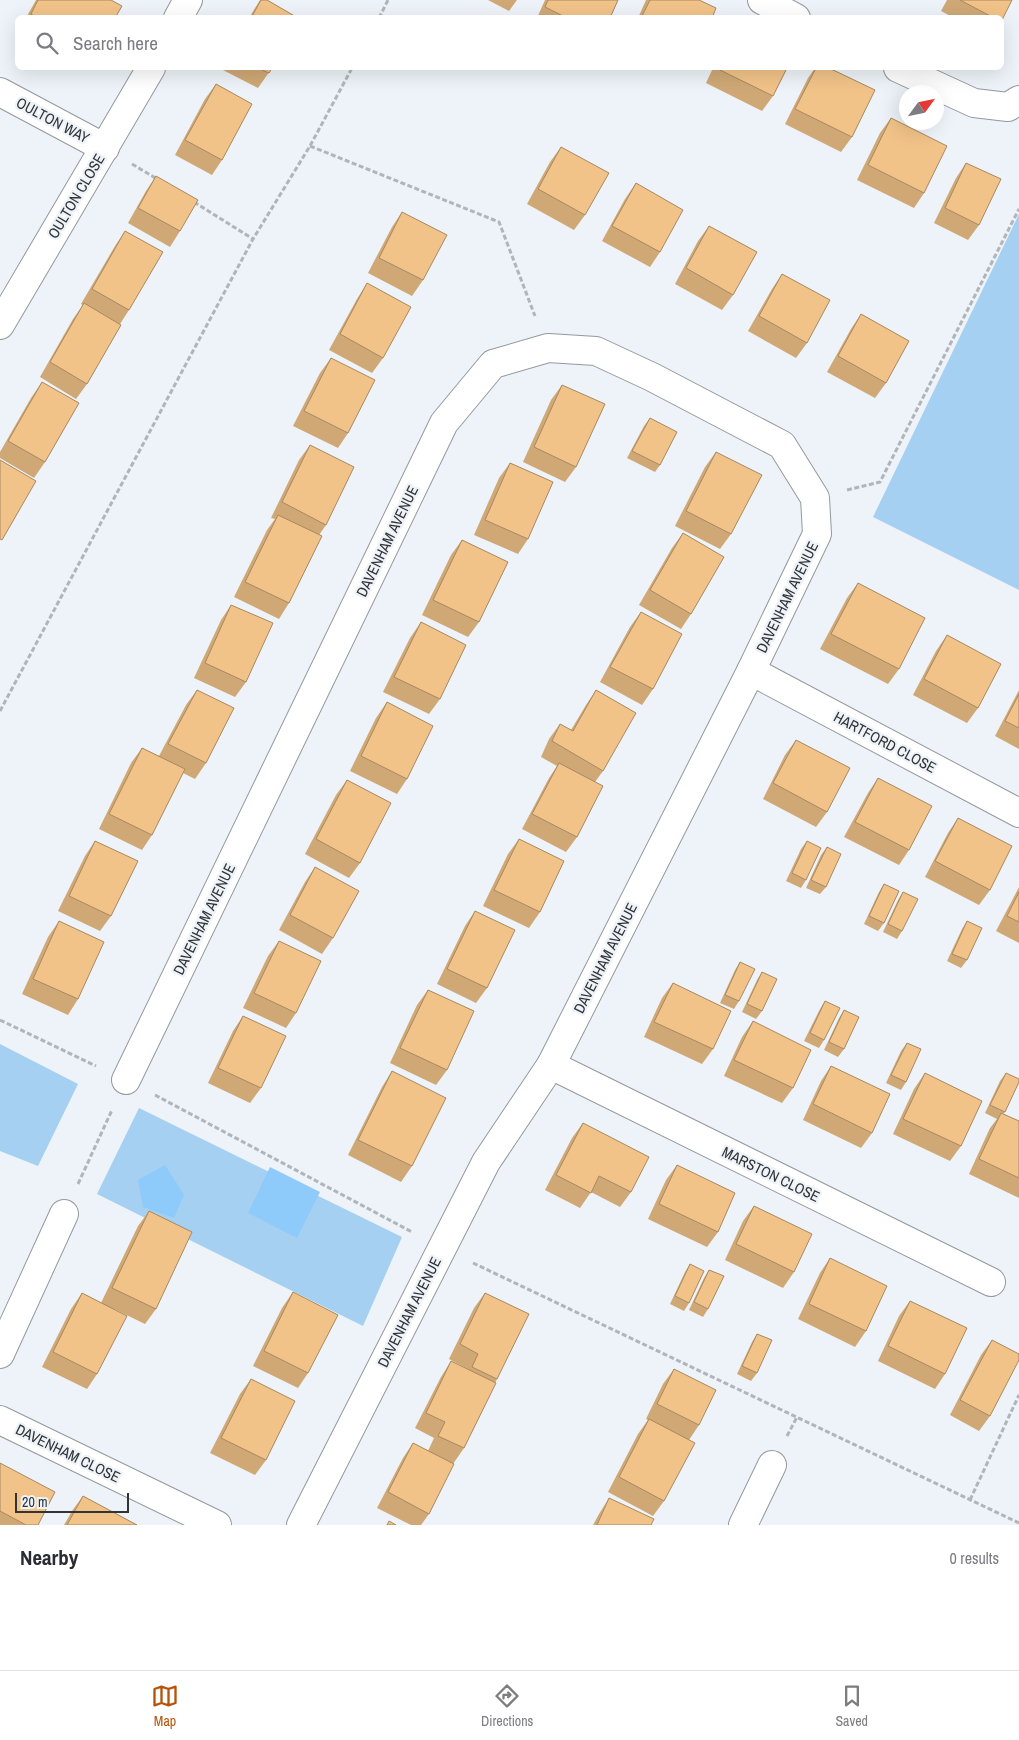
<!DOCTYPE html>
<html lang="en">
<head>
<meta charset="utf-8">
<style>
	:root { --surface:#fff; --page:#f2f2f3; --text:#2b2b33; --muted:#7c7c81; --line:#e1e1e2; --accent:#b45309 }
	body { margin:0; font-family:"Archivo Narrow",sans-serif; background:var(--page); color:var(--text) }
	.compass { position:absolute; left:899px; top:85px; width:45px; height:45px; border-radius:50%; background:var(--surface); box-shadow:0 5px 20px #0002; rotate:57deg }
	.scale { position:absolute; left:15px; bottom:12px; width:114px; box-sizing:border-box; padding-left:5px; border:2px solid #313335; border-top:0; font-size:14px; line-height:18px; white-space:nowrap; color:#313335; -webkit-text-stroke:4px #edf3f8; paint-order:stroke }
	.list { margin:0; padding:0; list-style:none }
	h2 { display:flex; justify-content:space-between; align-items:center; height:65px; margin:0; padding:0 20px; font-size:21px }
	h2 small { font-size:16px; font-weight:400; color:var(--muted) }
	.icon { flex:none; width:28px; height:28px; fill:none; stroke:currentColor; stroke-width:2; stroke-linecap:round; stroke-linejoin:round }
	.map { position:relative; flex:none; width:1019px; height:1525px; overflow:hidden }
	.search { position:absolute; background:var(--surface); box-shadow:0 5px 20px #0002; left:15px; right:15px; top:15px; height:55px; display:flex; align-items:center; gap:12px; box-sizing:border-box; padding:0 18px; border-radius:8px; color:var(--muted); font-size:19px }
	.sheet { height:145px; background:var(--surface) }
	nav { display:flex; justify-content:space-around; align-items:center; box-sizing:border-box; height:70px; border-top:1px solid var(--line); background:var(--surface); font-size:14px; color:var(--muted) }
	nav a { display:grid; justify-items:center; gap:2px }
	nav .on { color:var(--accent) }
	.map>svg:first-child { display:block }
	.green { fill:#a5d0f1 }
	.forest { fill:#8ecbfa }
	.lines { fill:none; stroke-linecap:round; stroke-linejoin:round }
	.minor-casing { stroke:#94999e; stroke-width:30 }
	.path { stroke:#b0b5b9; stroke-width:3; stroke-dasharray:5 2.5; stroke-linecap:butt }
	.minor { stroke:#fff; stroke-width:28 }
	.wall { fill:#cfa876 }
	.building { fill:#f1c389; stroke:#a98860 }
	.labels { text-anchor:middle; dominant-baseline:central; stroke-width:4.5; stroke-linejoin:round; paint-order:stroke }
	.street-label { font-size:15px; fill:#313335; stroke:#edf3f8 }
</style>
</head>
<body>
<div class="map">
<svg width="1019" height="1525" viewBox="0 0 1019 1525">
	<rect width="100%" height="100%" fill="#edf3f8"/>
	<g class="green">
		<polygon points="1019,214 1019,590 873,517"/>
		<polygon points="0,1044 78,1084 38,1166 0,1151"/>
		<polygon points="139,1108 402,1237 363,1326 97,1194"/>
	</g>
	<g class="forest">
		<polygon points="165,1165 184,1195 174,1218 143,1207 138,1180"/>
		<polygon points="270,1167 320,1192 297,1238 248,1213"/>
	</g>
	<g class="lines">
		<defs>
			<g id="minor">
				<polyline points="762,0 796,18"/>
				<polyline points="178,18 188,0"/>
				<polyline points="898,68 974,103 1008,107 1019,100"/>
				<polyline points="0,92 105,148"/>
				<polyline points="0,325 151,68"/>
				<polyline points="751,671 1019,813"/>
				<polyline points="551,1065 991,1282"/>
				<polyline points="126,1080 444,423 493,364 548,348 596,351 652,377 782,445 815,498 817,534 751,671 551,1065 486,1162 301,1525"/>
				<polyline points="0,1354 64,1214"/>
				<polyline points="0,1420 217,1525"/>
				<polyline points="743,1525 772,1465"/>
			</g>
		</defs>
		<use href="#minor" class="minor-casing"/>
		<g class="path">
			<polyline points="379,18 388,0"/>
			<polyline points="310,146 499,222 535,316"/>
			<polyline points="132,164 157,179"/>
			<polyline points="194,202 253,239"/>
			<polyline points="847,490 880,482 1019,209"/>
			<polyline points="0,711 253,239 310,146 352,68"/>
			<polyline points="0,1020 96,1066"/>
			<polyline points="155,1095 412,1232"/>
			<polyline points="78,1184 112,1110"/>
			<polyline points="473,1263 1019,1523"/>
			<polyline points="787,1436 797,1417"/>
			<polyline points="970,1500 1019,1395"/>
		</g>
		<use href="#minor" class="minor"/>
	</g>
	<g class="wall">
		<polygon points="36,0 111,0 115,18 26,18"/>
		<polygon points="260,0 267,0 298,18 249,18"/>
		<polygon points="488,0 517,0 509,11"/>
		<polygon points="545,0 618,0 610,18 537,18"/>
		<polygon points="646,0 699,0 712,18 638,18"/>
		<polygon points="947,0 1012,0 1002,18 954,18 941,11"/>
		<polygon points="222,68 272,68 258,88 221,69"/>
		<polygon points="677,68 685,68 683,70"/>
		<polygon points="713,68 787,68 773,96 762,111 706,83"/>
		<polygon points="815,68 829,68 852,137 841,152 785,124 808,78"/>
		<polygon points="216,84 222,160 212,175 175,155 205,99"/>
		<polygon points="891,118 924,193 914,208 857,180 880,133"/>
		<polygon points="561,147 585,215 574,230 527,204 550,162"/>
		<polygon points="966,163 979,225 968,240 934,223 956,178"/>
		<polygon points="156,176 180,231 170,247 128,223 146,191"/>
		<polygon points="636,183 660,252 650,267 602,241 625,199"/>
		<polygon points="402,212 423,280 412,296 368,273 392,227"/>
		<polygon points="709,226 733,295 722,310 675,284 698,241"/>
		<polygon points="125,231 129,310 120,324 87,384 76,399 40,377 73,319 83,305 81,304 115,246"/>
		<polygon points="782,274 807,343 796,358 748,331 772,289"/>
		<polygon points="367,283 383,358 372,373 329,350 357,299"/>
		<polygon points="861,314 886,383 875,398 827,372 851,329"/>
		<polygon points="331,358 348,433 338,448 293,426 320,373"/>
		<polygon points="42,382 45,462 34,478 0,458 0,452 31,398"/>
		<polygon points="562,385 576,467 565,482 523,462 551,400"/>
		<polygon points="650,418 660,465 655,472 627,458 644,426"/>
		<polygon points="310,445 326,525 319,535 289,603 279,619 234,597 267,530 275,519 271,518 299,460"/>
		<polygon points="716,452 731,534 720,549 675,526 705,467"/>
		<polygon points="510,463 528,539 518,554 474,535 499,478"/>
		<polygon points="683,533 691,614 681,629 639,605 672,548"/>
		<polygon points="462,540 479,622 468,637 422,615 451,555"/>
		<polygon points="858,583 899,669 888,684 820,649 847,598"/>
		<polygon points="231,605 246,682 235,697 194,678 221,620"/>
		<polygon points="641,612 653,689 642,705 600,682 630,627"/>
		<polygon points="421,622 440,699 429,714 383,692 410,638"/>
		<polygon points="947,635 978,708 967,723 913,695 936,651"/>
		<polygon points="197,690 206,763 195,779 183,773 152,835 142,850 99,829 131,763 142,748 159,756 186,705"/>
		<polygon points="596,690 603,771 595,782 577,837 566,852 522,829 549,778 557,766 541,757 549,739 560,724 571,730 586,705"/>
		<polygon points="1019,690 1019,749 995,736"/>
		<polygon points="387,702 407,779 397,794 350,771 376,718"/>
		<polygon points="796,740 827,812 816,827 763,799 785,755"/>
		<polygon points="878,778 909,850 899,865 844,837 868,793"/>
		<polygon points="347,780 360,863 349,878 305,854 336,795"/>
		<polygon points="958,818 990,890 979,905 925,877 948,833"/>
		<polygon points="519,839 540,912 529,928 483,906 508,854"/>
		<polygon points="95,841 111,916 100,931 58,911 85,856"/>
		<polygon points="807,841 806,880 801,888 786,881 801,849"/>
		<polygon points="827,847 826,887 820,894 806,888 821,855"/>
		<polygon points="315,867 333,938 322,954 279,930 305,882"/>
		<polygon points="884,884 884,923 878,931 864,924 879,892"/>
		<polygon points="1019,887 1019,943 996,931"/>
		<polygon points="903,892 902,931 897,939 883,932 898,900"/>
		<polygon points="475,911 487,988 476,1003 437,984 465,926"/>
		<polygon points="59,921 78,999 68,1015 22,994 48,937"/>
		<polygon points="967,921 967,960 961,968 947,961 962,929"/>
		<polygon points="279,941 296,1013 286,1028 243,1008 268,956"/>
		<polygon points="740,962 739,1001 734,1009 720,1003 735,970"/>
		<polygon points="762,972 762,1011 756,1019 742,1012 757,980"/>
		<polygon points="673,983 713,1049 702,1064 644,1037 662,998"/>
		<polygon points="428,990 447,1070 436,1085 390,1063 417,1005"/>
		<polygon points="825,1001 824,1040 819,1048 804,1041 820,1009"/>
		<polygon points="844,1010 844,1049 838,1057 824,1050 839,1018"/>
		<polygon points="243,1016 261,1088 250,1103 208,1083 233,1031"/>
		<polygon points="753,1021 793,1088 782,1103 724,1076 742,1037"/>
		<polygon points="907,1043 906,1082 901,1090 886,1083 901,1051"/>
		<polygon points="831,1066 872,1133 861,1148 803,1120 821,1081"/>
		<polygon points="392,1071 412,1166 401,1182 348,1155 382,1087"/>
		<polygon points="925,1073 961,1146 950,1161 893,1134 914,1089"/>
		<polygon points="1006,1073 1005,1112 1003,1114 1019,1121 1019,1198 969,1174 990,1128 997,1119 985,1113 1000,1081"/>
		<polygon points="583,1123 631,1192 620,1207 591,1192 580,1208 545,1190 572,1138"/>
		<polygon points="677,1165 718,1232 707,1247 648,1219 666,1180"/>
		<polygon points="754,1206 794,1272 783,1288 725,1260 743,1221"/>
		<polygon points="149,1211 156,1309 145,1324 114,1309 97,1374 87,1389 42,1367 71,1309 82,1293 101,1303 138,1226"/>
		<polygon points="830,1258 866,1331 855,1347 798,1319 820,1273"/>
		<polygon points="690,1264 689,1303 684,1311 670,1304 685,1272"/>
		<polygon points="709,1270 708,1309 703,1317 689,1310 704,1278"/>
		<polygon points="293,1292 308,1373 298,1388 253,1366 282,1308"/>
		<polygon points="485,1293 497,1379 495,1383 464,1448 453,1464 429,1514 421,1525 411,1525 377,1508 403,1458 413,1443 428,1451 434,1438 415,1428 441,1377 451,1361 467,1369 468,1369 449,1359 474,1308"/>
		<polygon points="910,1301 945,1374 935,1389 878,1361 899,1316"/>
		<polygon points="757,1334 757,1373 751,1381 737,1374 752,1342"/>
		<polygon points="992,1340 990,1416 979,1431 950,1415 981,1355"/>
		<polygon points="674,1369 699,1425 689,1440 664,1501 653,1516 608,1492 638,1434 648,1420 646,1419 663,1384"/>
		<polygon points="251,1379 266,1460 255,1475 210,1453 240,1394"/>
		<polygon points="0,1463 38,1525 0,1525"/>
		<polygon points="83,1496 137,1525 64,1525 72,1511"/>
		<polygon points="609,1498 651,1525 593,1525 599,1514"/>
	</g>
	<g class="building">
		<polygon points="38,0 111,0 122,6 115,18 37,18 31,14"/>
		<polygon points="261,0 267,0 298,18 251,18"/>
		<polygon points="548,0 618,0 610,18 567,18 545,7"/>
		<polygon points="650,0 699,0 716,8 712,18 641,18"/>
		<polygon points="960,0 1012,0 1002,20 1002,18 994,18"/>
		<polygon points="258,68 272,68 269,73"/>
		<polygon points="716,68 787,68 773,96"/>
		<polygon points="816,68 829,68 875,90 852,137 795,109"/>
		<polygon points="216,84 252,104 222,160 185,140"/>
		<polygon points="891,118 947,146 924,193 868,165"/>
		<polygon points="561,147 609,173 585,215 538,189"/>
		<polygon points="966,163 1001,179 979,225 945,208"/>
		<polygon points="156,176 198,200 180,231 138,208"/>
		<polygon points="636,183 683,210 660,252 612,226"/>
		<polygon points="402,212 447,235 423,280 379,258"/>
		<polygon points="709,226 757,252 733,295 686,268"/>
		<polygon points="125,231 163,252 129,310 92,289"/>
		<polygon points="782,274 830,300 807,343 759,316"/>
		<polygon points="367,283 411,307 383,358 340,334"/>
		<polygon points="84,303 121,325 87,384 50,362"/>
		<polygon points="861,314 909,341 886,383 838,356"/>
		<polygon points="331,358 375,380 348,433 304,411"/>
		<polygon points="42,382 79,403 45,462 8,441"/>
		<polygon points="562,385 605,404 576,467 534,447"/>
		<polygon points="650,418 677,432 660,465 632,451"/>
		<polygon points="310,445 354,467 326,525 282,502"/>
		<polygon points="716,452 762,475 731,534 686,511"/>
		<polygon points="0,460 36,481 2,540 0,539"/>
		<polygon points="510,463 553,482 528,539 485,520"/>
		<polygon points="278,515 322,536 289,603 245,582"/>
		<polygon points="683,533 724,557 691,614 650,590"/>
		<polygon points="462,540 508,562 479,622 433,600"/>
		<polygon points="858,583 925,618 899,669 831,634"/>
		<polygon points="231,605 273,623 246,682 205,663"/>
		<polygon points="641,612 682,634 653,689 610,667"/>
		<polygon points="421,622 466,645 440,699 394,677"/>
		<polygon points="947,635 1001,664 978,708 924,679"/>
		<polygon points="197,690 234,708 206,763 168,744"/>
		<polygon points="596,690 636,713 603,771 552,741 560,724 573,731"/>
		<polygon points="1019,694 1019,728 1005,721"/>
		<polygon points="387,702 433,726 407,779 361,756"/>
		<polygon points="796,740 850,768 827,812 773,783"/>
		<polygon points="142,748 185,769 152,835 109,814"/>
		<polygon points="559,763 603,786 577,837 532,814"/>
		<polygon points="878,778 932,806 909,850 855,822"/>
		<polygon points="347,780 391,803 360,863 316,839"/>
		<polygon points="958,818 1012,846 990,890 935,861"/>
		<polygon points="519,839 564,861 540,912 494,890"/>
		<polygon points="95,841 138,861 111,916 69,896"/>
		<polygon points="807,841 821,848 806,880 792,873"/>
		<polygon points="827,847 841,854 826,887 811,880"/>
		<polygon points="315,867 359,891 333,938 290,915"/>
		<polygon points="884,884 899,891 884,923 869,916"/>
		<polygon points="903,892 918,899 902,931 888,924"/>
		<polygon points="1019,892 1019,922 1007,916"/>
		<polygon points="475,911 515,930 487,988 447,969"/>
		<polygon points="59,921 104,942 78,999 33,979"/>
		<polygon points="967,921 982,928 967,960 952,954"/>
		<polygon points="279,941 321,961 296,1013 254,993"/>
		<polygon points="740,962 755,969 739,1001 725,995"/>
		<polygon points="762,972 777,979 762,1011 747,1004"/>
		<polygon points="673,983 731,1011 713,1049 654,1022"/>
		<polygon points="428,990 474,1011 447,1070 400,1048"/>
		<polygon points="825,1001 840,1008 824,1040 810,1033"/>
		<polygon points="844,1010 859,1017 844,1049 829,1042"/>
		<polygon points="243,1016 286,1036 261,1088 218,1068"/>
		<polygon points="753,1021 811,1050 793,1088 734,1060"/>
		<polygon points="907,1043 921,1049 906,1082 891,1075"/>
		<polygon points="831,1066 890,1094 872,1133 813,1104"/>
		<polygon points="392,1071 446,1098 412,1166 358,1140"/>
		<polygon points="925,1073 982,1101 961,1146 903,1119"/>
		<polygon points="1006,1073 1019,1079 1019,1082 1005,1112 990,1105"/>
		<polygon points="1001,1113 1019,1121 1019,1178 979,1159"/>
		<polygon points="583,1123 649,1157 631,1192 599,1176 591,1193 556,1175"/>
		<polygon points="677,1165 735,1193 718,1232 659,1204"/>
		<polygon points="754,1206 812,1234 794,1272 736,1244"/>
		<polygon points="149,1211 192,1232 156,1309 112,1288"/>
		<polygon points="830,1258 887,1286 866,1331 809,1304"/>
		<polygon points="690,1264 704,1271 689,1303 675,1296"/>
		<polygon points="709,1270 724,1276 708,1309 694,1302"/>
		<polygon points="293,1292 338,1315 308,1373 264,1351"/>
		<polygon points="82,1293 127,1316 97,1374 53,1352"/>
		<polygon points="485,1293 529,1314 497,1379 472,1367 478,1354 460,1344"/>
		<polygon points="910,1301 967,1328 945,1374 888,1346"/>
		<polygon points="757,1334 772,1340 757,1373 742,1366"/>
		<polygon points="992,1340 1019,1354 1019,1360 990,1416 960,1400"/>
		<polygon points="451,1361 496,1383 464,1448 438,1436 445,1422 426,1413"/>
		<polygon points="674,1369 716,1390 699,1425 657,1404"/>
		<polygon points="251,1379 295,1401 266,1460 221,1438"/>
		<polygon points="649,1419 695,1443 664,1501 619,1477"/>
		<polygon points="413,1443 454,1464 429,1514 388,1492"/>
		<polygon points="0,1463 55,1492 38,1525 26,1525 0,1511"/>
		<polygon points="83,1496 137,1525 67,1525"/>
		<polygon points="609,1498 654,1519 651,1525 597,1525"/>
		<polygon points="389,1521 396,1525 387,1525"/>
	</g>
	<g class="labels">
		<g class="street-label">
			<text transform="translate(53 120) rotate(28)">OULTON WAY</text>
			<text transform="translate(76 196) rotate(-59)">OULTON CLOSE</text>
			<text transform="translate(387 541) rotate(-64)">DAVENHAM AVENUE</text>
			<text transform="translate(787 597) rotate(-64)">DAVENHAM AVENUE</text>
			<text transform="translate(885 742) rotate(28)">HARTFORD CLOSE</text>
			<text transform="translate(204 919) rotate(-64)">DAVENHAM AVENUE</text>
			<text transform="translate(605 958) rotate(-63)">DAVENHAM AVENUE</text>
			<text transform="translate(771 1174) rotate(26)">MARSTON CLOSE</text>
			<text transform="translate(409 1312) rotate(-63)">DAVENHAM AVENUE</text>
			<text transform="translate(68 1453) rotate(26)">DAVENHAM CLOSE</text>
		</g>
	</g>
</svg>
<svg class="compass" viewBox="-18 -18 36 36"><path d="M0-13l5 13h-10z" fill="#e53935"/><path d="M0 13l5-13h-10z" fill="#7c7c81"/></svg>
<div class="scale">20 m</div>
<div class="search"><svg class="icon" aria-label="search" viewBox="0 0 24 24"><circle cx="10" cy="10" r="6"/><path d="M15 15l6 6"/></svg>Search here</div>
</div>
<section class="sheet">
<h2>Nearby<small>0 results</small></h2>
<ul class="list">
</ul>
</section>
<nav>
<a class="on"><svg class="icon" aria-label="map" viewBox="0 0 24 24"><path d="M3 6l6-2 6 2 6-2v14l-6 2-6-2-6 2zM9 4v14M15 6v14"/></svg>Map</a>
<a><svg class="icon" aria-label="directions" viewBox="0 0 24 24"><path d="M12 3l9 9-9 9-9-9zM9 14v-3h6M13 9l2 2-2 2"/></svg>Directions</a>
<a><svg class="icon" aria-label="saved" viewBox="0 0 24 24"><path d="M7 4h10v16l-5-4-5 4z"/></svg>Saved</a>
</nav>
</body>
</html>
